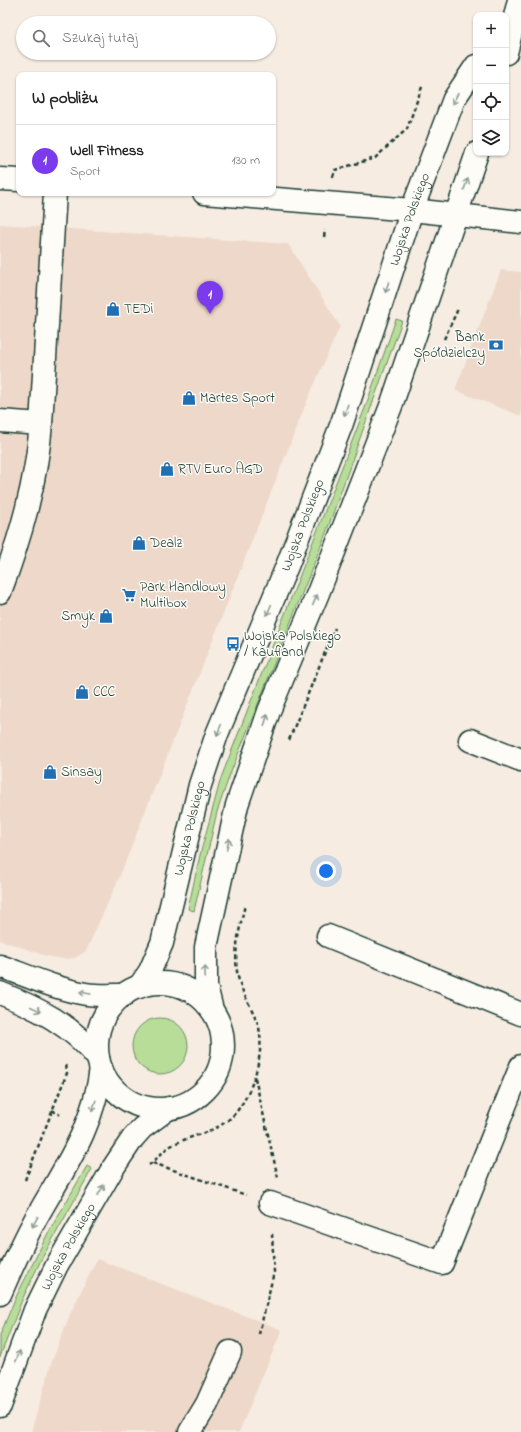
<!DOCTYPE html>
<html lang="pl">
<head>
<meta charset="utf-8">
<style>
	:root { --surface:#fff; --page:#f2f2f2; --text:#222; --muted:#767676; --line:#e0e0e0; --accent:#7c3aed }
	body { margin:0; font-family:"Indie Flower",sans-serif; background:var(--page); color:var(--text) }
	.controls { position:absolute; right:12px; top:12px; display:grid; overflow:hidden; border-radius:8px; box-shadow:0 1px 3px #0004 }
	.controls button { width:36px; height:36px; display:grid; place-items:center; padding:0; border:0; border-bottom:1px solid var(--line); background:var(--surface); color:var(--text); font:20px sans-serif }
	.you { position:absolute; left:326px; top:871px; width:14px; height:14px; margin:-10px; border:3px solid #fff; border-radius:50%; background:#1a73e8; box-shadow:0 0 0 6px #1a73e833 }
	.badge { display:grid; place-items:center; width:26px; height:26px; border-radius:50%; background:var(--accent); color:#fff; font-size:13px; font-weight:700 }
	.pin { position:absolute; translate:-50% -33px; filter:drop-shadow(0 1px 2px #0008) }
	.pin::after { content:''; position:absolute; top:21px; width:14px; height:12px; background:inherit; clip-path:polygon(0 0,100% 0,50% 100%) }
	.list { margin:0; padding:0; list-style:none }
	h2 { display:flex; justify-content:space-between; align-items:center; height:52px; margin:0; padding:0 16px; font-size:17px }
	h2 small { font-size:13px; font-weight:400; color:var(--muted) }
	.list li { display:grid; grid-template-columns:26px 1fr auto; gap:12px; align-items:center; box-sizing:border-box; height:72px; padding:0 16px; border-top:1px solid var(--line) }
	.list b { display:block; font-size:15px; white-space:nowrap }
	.list p { margin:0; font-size:13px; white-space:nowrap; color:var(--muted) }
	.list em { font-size:13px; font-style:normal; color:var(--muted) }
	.icon { flex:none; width:22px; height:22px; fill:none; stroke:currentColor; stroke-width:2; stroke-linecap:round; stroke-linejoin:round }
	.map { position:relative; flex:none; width:521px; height:1432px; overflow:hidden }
	.search { position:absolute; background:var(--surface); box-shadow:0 1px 3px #0004; left:16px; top:16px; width:260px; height:44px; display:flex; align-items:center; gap:10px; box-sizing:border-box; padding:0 14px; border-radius:22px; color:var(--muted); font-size:15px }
	.panel { position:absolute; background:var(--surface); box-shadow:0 1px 3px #0004; left:16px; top:72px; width:260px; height:124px; border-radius:8px }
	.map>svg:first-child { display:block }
	.built { fill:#eed8c9 }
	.green { fill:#b7dd98; stroke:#6b8d66 }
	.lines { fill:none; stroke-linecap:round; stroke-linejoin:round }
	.minor-casing { stroke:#1f3d34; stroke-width:25 }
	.path { stroke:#1f3d34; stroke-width:2.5; stroke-dasharray:4 3; stroke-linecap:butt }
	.minor { stroke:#fdfcf7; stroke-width:22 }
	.oneway { stroke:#8e9c96 }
	.labels { text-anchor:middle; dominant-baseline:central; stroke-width:3; stroke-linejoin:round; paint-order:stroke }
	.street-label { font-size:14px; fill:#1f3d34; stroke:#fdfcf7 }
	.poi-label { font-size:14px; fill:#1f3d34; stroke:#fdfcf7; text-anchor:start }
</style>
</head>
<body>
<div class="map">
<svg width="521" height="1432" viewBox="0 0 521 1432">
	<rect width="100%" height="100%" fill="#f6ece2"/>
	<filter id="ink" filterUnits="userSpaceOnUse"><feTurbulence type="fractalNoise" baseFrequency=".025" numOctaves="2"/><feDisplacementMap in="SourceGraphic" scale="8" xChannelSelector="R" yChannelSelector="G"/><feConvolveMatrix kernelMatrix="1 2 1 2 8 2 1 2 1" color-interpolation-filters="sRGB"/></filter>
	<g filter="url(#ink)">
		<g class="built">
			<polygon points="0,224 288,244 340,326 307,401 119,878 86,951 75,958 63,959 47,956 0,940"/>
			<polygon points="501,270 521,272 521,416 455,390"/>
			<polygon points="97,1259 282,1330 239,1432 31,1432 51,1364 70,1314"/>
		</g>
		<g class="green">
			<polygon points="396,319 402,321 326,533 229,777 217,812 194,911 188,909 200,855 221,778 365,408"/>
			<circle cx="160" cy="1046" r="28"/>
			<polygon points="87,1166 92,1169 41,1260 22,1300 0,1357 0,1335 15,1299 47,1235"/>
		</g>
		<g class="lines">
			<defs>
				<g id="minor">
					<polyline points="506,53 519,0"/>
					<polyline points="0,179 19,180"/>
					<polyline points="204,193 412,210 521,222"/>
					<path d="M0,421L41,424C36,484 21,536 0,592"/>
					<polyline points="41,424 55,193"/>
					<polyline points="470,740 521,760"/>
					<polyline points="328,936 521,1014"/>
					<path d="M0,966C28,976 56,989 86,994C99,996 112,995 124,995"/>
					<circle cx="160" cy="1046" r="63"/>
					<path id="s1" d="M139,987L150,971L162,943L200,785L217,734L287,566L342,423L412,210L454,99L476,66"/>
					<path d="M0,993C40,1009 71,1025 98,1058"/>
					<polyline points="212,1010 206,986 206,947 237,805 269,711 318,593 391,406 477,153"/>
					<polyline points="270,1203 442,1263 521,1066"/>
					<path d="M0,1294C11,1269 22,1244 35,1220C64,1168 94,1128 101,1068"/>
					<path id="s2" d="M0,1406L35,1310L57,1265L113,1168L133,1138L142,1128L169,1108"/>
					<polyline points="190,1432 207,1404 230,1352"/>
				</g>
			</defs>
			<use href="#minor" class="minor-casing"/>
			<g class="path">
				<polyline points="333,177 335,170 375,158 407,129 423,84"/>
				<polyline points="324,237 325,230"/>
				<polyline points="444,339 458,309"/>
				<polyline points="289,740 335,628"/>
				<polyline points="255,1078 278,1178"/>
				<polyline points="52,1110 60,1115"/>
				<polyline points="153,1163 246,1195"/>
				<path d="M149,1165C156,1160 162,1152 169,1147C187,1136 210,1134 227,1121C250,1104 267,1052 258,1024C252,1007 239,989 237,971C234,949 240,926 245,905"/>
				<polyline points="25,1180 67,1073 66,1063"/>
				<polyline points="259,1334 274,1272 272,1233"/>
			</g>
			<use href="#minor" class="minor"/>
		</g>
		<defs><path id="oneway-shaft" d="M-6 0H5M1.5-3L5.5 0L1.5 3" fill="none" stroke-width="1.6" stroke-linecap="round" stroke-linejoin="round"/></defs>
		<g class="oneway">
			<use href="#oneway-shaft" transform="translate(455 99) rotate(118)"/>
			<use href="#oneway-shaft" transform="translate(466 184) rotate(-70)"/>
			<use href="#oneway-shaft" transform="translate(387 287) rotate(108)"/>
			<use href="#oneway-shaft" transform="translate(346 410) rotate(108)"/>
			<use href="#oneway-shaft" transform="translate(315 600) rotate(-67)"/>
			<use href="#oneway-shaft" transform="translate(269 610) rotate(113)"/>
			<use href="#oneway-shaft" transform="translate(266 720) rotate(-72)"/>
			<use href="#oneway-shaft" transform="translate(219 730) rotate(112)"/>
			<use href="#oneway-shaft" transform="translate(228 844) rotate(-77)"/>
			<use href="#oneway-shaft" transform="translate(205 972) rotate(-93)"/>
			<use href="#oneway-shaft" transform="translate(85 993) rotate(-171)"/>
			<use href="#oneway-shaft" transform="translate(36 1009) rotate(25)"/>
			<use href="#oneway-shaft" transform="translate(94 1106) rotate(108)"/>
			<use href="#oneway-shaft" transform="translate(101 1190) rotate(-60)"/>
			<use href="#oneway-shaft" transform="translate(35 1222) rotate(118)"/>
			<use href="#oneway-shaft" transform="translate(18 1356) rotate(-69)"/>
		</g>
	</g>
	<defs>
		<symbol id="shop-bare" viewBox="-9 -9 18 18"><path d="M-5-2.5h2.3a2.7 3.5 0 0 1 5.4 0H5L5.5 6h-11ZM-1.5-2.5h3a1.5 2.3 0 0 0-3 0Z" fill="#1f6fb2" stroke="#fdfcf7" stroke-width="2.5" paint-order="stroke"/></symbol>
		<symbol id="bank-bare" viewBox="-9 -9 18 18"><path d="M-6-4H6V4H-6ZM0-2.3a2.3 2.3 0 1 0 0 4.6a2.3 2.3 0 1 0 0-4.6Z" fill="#1f6fb2" stroke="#fdfcf7" stroke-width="2.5" paint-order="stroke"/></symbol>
		<symbol id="supermarket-bare" viewBox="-9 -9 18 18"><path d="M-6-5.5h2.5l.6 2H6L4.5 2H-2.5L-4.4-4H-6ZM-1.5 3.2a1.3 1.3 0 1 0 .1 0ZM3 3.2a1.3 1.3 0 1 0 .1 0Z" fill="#1f6fb2" stroke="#fdfcf7" stroke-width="2.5" paint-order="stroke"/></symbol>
		<symbol id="bus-bare" viewBox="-9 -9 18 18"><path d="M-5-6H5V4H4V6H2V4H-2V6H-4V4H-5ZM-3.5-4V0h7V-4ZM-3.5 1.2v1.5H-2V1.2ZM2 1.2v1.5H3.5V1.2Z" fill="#1f6fb2" stroke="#fdfcf7" stroke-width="2.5" paint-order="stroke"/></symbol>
	</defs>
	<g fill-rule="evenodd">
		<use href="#shop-bare" x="103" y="299" width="20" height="20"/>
		<use href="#bank-bare" x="486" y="335" width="20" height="20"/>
		<use href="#shop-bare" x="179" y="388" width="20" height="20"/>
		<use href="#shop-bare" x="157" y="459" width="20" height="20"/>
		<use href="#shop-bare" x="129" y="533" width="20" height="20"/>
		<use href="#supermarket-bare" x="119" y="585" width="20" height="20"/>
		<use href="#shop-bare" x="96" y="606" width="20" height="20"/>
		<use href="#bus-bare" x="223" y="634" width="20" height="20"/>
		<use href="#shop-bare" x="72" y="682" width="20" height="20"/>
		<use href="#shop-bare" x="40" y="762" width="20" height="20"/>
	</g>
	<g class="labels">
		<g class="street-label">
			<text stroke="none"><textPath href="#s1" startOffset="816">Wojska Polskiego</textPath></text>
			<text stroke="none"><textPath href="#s1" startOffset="492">Wojska Polskiego</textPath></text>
			<text stroke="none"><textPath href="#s1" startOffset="168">Wojska Polskiego</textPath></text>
			<text stroke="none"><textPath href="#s2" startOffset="174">Wojska Polskiego</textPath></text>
		</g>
		<g class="poi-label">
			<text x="124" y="309">TEDi</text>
			<text x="485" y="337" text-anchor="end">Bank<tspan x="485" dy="16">Spółdzielczy</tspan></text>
			<text x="200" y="398">Martes Sport</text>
			<text x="178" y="469">RTV Euro AGD</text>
			<text x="150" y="543">Dealz</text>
			<text x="140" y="587">Park Handlowy<tspan x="140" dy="16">Multibox</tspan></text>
			<text x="95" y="616" text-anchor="end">Smyk</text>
			<text x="244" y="636">Wojska Polskiego<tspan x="244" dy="16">/ Kaufland</tspan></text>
			<text x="93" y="692">CCC</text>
			<text x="61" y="772">Sinsay</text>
		</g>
	</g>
</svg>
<div class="controls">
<button>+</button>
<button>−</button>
<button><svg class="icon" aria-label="locate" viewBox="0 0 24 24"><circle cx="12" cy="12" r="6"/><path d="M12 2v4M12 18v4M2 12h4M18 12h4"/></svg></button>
<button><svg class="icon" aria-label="layers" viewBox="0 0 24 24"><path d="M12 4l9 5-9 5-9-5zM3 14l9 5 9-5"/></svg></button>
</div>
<div class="you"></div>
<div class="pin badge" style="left:210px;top:314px">1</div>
<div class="search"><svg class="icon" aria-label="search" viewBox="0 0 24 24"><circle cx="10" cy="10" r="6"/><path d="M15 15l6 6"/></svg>Szukaj tutaj</div>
<section class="panel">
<h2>W pobliżu<small></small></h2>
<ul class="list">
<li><span class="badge">1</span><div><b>Well Fitness</b><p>Sport</p></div><em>130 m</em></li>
</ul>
</section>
</div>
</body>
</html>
